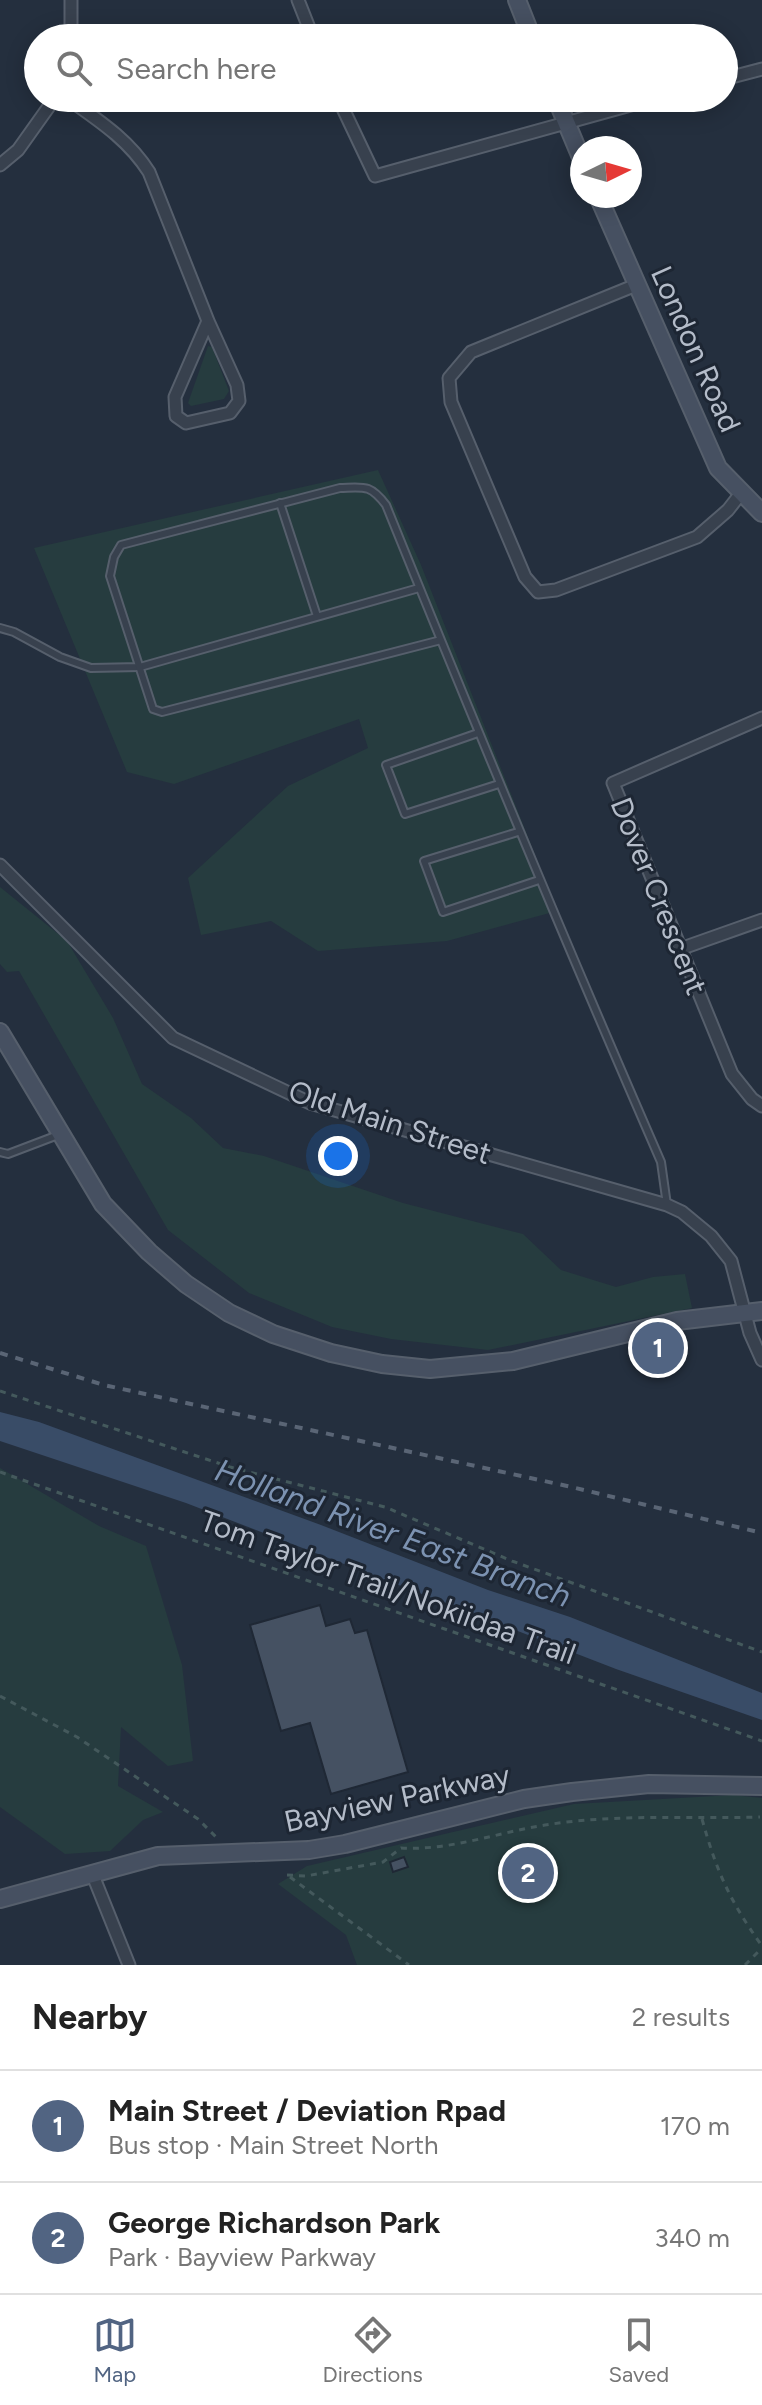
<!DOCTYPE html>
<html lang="en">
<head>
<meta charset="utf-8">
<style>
	:root { --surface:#fff; --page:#f6f6f6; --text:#222; --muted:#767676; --line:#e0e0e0; --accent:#516482 }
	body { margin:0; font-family:Figtree,sans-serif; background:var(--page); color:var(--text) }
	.compass { position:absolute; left:570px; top:136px; width:72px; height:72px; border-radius:50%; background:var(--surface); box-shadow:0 4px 20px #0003; rotate:85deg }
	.you { position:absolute; left:338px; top:1156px; width:28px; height:28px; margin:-20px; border:6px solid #fff; border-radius:50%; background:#1a73e8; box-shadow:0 0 0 12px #1a73e833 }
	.badge { display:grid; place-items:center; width:52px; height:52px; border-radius:50%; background:var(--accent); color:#fff; font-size:26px; font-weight:700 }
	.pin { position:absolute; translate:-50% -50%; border:4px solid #fff; box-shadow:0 2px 8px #0006 }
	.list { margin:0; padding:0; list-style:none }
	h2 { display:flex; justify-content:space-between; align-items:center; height:104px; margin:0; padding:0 32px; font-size:34px }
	h2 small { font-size:26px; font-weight:400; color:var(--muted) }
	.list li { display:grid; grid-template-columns:52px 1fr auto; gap:24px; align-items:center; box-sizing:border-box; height:112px; padding:0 32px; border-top:2px solid var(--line) }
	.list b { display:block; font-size:30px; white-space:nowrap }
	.list p { margin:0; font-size:26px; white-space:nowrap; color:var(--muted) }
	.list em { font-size:26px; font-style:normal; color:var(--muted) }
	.icon { flex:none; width:44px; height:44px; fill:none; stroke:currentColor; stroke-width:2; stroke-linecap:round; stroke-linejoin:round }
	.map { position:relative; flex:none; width:762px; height:1965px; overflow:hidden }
	.search { position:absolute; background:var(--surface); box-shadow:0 4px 20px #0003; left:24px; right:24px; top:24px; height:88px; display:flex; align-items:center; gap:20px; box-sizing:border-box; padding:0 28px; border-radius:44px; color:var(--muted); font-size:30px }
	.sheet { height:328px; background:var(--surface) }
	nav { display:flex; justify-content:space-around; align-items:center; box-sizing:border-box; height:112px; border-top:2px solid var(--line); background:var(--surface); font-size:22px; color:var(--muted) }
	nav a { display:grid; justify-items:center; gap:4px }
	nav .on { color:var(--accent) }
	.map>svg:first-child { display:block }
	.green { fill:#263c3f }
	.water { fill:#394c67 }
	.building { fill:#455162; stroke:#1f2835; stroke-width:2 }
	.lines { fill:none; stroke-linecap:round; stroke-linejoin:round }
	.lane-casing { stroke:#565f6c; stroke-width:10 }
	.street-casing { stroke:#565f6c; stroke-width:15 }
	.secondary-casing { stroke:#565f6c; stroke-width:20 }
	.path { stroke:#44595c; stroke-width:3; stroke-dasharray:6 6; stroke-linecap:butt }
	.lane { stroke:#38414e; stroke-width:6 }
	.street { stroke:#38414e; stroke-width:11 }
	.secondary { stroke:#465061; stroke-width:16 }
	.rail { stroke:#5a6575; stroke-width:4; stroke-dasharray:8 8; stroke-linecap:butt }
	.labels { text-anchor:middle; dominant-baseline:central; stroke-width:6; stroke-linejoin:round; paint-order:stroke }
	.street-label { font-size:30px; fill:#b4bcc9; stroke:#1d2633 }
	.water-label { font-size:32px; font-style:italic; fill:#7c92b1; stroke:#1d2633 }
</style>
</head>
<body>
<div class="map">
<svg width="762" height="1965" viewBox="0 0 762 1965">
	<rect width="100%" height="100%" fill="#242f3e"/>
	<g class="green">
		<polygon points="208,346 212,347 229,391 224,399 191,406 188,403"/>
		<polygon points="378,470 421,565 557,911 447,941 318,951 271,921 201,935 188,878 288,786 368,748 359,719 174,784 127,772 34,548"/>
		<polygon points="0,887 67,941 113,1018 142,1084 191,1118 223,1148 264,1156 403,1203 523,1234 561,1270 616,1287 653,1277 685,1274 692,1308 488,1350 391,1339 332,1327 249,1293 168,1230 19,971 7,972 0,964"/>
		<polygon points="0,1468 99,1526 146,1546 182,1665 193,1761 168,1766 121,1727 118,1786 163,1812 143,1820 110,1851 65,1854 0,1807"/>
		<polygon points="733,1795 762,1798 762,1965 357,1965 346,1935 278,1884 307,1866 574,1804"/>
	</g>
	<polygon class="water" points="0,1412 39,1422 321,1525 488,1590 570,1617 762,1693 762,1720 616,1669 186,1503 0,1441"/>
	<g class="building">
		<polygon points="320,1605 326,1626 350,1619 355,1633 367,1630 408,1772 331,1794 310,1723 281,1731 250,1625"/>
		<polygon points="404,1857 408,1867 393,1872 390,1862"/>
	</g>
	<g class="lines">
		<defs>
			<g id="lane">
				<polyline points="280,503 317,616"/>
				<polyline points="0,628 14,632 60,657 91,668 140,667 419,588"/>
				<path d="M441,640L162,712L153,709L110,576L114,557L121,545L340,488C364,487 370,484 386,505C475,725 566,944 661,1162L667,1205"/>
				<polyline points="478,733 386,765 405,814 499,784"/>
				<polyline points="518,832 424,861 443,912 539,880"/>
				<polyline points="0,1152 8,1154 58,1135"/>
			</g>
			<g id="street">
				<polyline points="71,0 71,38"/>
				<polyline points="298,0 313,38"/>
				<polyline points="724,79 762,69"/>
				<path d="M67,98C98,120 128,139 149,172L208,321L237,385L239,401L230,413L186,423L176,416L175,397L208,321"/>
				<polyline points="338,98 375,176 656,98"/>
				<polyline points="0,165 18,150 55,98"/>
				<polyline points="636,285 471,352 449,378 451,402 525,577 538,592 556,590 697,537 728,510 742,492"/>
				<polyline points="762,718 613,783 732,1074 752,1099 762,1106"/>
				<polyline points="0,865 173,1038 310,1103 667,1205 682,1212 711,1236 731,1261 750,1333 762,1360"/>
				<polyline points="680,949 762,920"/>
				<polyline points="92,1873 129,1965"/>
			</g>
			<g id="secondary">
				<polyline points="517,0 532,38"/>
				<polyline points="556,98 582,160"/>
				<polyline points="598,196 718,468 762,513"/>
				<polyline points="0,1032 103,1204 149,1252 186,1284 229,1313 273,1334 331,1353 382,1364 430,1369 513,1361 677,1321 762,1311"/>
				<polyline points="0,1899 158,1856 309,1850 345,1844 524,1799 572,1792 649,1784 762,1786"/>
			</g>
		</defs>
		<use href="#lane" class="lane-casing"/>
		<use href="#street" class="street-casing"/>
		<use href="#secondary" class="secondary-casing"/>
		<g class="path">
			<polyline points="0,1391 230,1467 385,1507 512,1561 762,1652"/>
			<polyline points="0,1472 762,1741"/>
			<polyline points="0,1696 77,1737 198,1819 217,1838"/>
			<path d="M702,1819C717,1873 730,1901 762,1946"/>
			<path d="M287,1875L306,1876L383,1862L401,1848C452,1851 501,1831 552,1824C620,1814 691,1819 760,1817"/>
			<polyline points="290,1877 409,1965"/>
			<polyline points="745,1965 762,1948"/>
		</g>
		<use href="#lane" class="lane"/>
		<use href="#street" class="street"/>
		<use href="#secondary" class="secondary"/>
		<polyline class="rail" points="0,1353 104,1385 567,1486 762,1533"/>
	</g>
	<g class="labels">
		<g class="street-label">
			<text transform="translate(696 349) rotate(66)">London Road</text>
			<text transform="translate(659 896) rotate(68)">Dover Crescent</text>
			<text transform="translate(390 1122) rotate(18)">Old Main Street</text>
			<text transform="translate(388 1587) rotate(20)">Tom Taylor Trail/Nokiidaa Trail</text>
			<text transform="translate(397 1798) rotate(-12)">Bayview Parkway</text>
		</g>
		<g class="water-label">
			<text transform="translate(393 1533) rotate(20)">Holland River East Branch</text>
		</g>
	</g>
</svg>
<svg class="compass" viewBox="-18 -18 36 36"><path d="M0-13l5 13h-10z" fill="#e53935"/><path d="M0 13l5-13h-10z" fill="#767676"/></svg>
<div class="you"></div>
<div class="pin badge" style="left:658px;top:1348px">1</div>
<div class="pin badge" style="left:528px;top:1873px">2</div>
<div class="search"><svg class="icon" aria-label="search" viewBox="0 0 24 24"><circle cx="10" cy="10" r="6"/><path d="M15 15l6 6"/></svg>Search here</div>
</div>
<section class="sheet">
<h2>Nearby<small>2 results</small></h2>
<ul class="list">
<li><span class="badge">1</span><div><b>Main Street / Deviation Rpad</b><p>Bus stop · Main Street North</p></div><em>170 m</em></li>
<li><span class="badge">2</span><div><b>George Richardson Park</b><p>Park · Bayview Parkway</p></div><em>340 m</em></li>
</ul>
</section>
<nav>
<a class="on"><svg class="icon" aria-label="map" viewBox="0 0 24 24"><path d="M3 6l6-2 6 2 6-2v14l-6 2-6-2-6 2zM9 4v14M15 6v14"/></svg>Map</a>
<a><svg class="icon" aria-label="directions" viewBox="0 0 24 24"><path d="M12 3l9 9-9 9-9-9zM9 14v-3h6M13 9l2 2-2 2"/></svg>Directions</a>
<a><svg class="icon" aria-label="saved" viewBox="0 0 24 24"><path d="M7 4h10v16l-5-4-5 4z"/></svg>Saved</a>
</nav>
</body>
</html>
